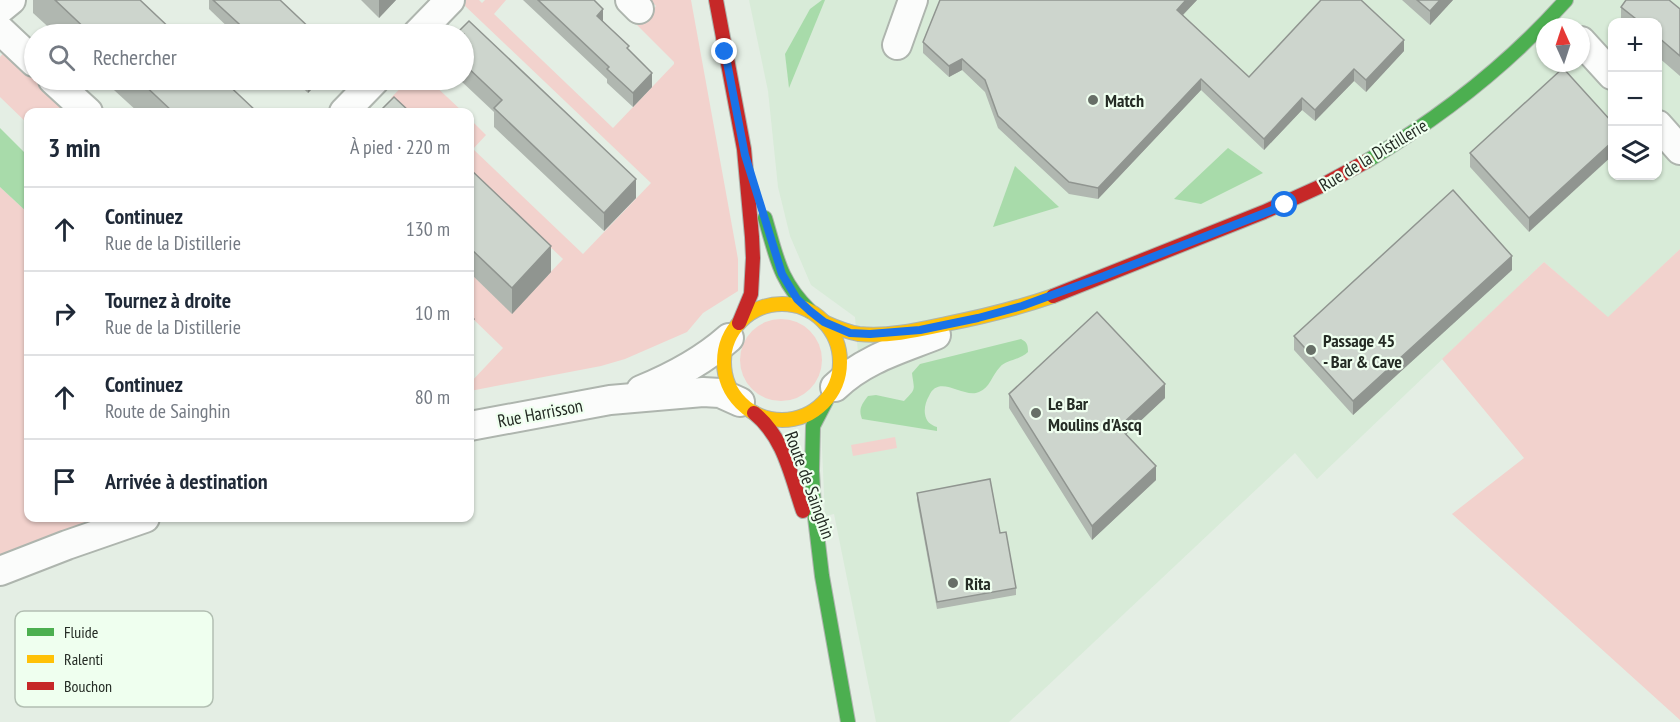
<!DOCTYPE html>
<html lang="fr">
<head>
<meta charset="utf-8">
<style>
	:root { --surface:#fff; --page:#f2f2f3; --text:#1f2937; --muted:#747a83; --line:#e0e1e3 }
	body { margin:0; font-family:"PT Sans Narrow",sans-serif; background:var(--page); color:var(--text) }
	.controls { position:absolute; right:18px; top:18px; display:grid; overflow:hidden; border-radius:12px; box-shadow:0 2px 4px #0004 }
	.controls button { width:54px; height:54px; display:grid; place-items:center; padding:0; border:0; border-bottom:2px solid var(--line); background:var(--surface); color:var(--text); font:30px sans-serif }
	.compass { position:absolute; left:1536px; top:18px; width:54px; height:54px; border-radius:50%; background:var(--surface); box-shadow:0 2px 4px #0004; rotate:357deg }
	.stop { position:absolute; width:18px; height:18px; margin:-14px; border:4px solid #1a73e8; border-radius:50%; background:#fff }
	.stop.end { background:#1a73e8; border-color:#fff; box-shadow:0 2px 6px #0008 }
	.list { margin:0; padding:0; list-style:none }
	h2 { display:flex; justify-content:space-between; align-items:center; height:78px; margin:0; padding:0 24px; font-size:26px }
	h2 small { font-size:20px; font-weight:400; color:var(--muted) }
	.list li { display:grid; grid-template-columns:39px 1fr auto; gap:18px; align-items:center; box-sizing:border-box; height:84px; padding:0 24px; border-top:2px solid var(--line) }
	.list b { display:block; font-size:22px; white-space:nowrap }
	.list p { margin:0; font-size:20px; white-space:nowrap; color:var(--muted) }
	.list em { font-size:20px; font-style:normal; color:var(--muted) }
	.icon { flex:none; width:33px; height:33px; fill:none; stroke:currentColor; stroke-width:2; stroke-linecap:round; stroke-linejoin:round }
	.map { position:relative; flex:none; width:1680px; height:722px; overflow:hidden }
	.search { position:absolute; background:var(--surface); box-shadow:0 2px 4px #0004; left:24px; top:24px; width:450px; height:66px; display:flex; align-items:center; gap:15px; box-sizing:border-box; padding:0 21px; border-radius:33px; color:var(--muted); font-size:22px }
	.panel { position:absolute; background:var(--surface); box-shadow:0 2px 4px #0004; left:24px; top:108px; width:450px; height:414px; border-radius:12px }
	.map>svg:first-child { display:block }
	.built { fill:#d8ebd8; fill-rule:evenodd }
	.green { fill:#f2d2cd }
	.water { fill:#a8dbaa }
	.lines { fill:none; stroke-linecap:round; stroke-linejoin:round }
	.street-casing { stroke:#aeb5ae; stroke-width:32 }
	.fast-casing { stroke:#aeb5ae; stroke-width:16 }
	.slow-casing { stroke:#aeb5ae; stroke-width:16 }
	.jam-casing { stroke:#aeb5ae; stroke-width:16 }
	.street { stroke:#fbfcfb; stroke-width:28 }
	.fast { stroke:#4caf50; stroke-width:14 }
	.slow { stroke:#ffc107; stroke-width:14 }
	.jam { stroke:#c62828; stroke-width:14 }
	.wall { fill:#b0b7b0 }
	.shaded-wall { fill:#909590 }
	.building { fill:#cdd5cd; stroke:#909590; stroke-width:1.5 }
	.route { stroke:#1a73e8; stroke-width:8 }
	.poi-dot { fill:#676f67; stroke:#efffef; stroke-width:2 }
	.labels { text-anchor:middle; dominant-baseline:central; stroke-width:4.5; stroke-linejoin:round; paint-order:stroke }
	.poi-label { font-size:18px; font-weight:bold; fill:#242b24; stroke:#efffef; text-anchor:start }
	.street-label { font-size:18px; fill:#242b24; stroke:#efffef }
	.key { fill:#efffef; stroke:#b2bfb2; stroke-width:1.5 }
	.key-label { font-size:16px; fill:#242b24 }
</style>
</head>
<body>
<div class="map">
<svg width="1680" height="722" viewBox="0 0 1680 722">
	<rect width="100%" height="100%" fill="#e4eee4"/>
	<path class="built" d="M749,0H1680V249L1608,318L1544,262L1317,479L1295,453L1009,722H876L834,514L825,516L821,426L858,353L855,317L811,285L790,236L778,187L768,91ZM1612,22H1658V176H1612ZM1545,27H1581V63H1545Z"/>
	<g class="green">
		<polygon points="466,0 479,0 482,3 485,0 506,0 494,14 613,128 674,64 674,62 637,25 656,6 650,0 691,0 738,259 738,291 703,313 687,332 625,359 601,366 470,391 470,383 503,348 470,316 470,273 512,313 563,259 470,171 470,119 486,135 473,149 583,254 651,183 463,4"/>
		<polygon points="6,50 34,77 34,80 37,80 71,112 28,112 28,124 0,97 0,57"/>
		<polygon points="408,80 431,80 430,81 463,112 407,112 391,98"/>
		<polygon points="0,187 28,213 28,518 123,518 0,563"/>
		<polygon points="1680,249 1680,720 1452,514 1524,458 1442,359 1544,262 1608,317"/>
		<circle cx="781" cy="360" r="41"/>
		<polygon points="895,437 897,448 853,456 851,445"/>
	</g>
	<g class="water">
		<polygon points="822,0 825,0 789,88 785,54 810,9"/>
		<polygon points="0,128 28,156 28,213 0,187"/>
		<polygon points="1228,148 1263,173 1201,204 1174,199"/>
		<polygon points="1015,166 1059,207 993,227"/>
		<path d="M1021,339C1027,342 1028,345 1028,352C1020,360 1006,360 1000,367C992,375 990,388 979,392C963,399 939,373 929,396C926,401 924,408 925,414C926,421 930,425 937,427V431L862,419C858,409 862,404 868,396L876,395L904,401C917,388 914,390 912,373L920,364Z"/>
	</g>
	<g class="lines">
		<defs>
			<g id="street">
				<polyline points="630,0 639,9"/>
				<polyline points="0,9 11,0"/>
				<polyline points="0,30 34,62"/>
				<polyline points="417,34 450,0"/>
				<polyline points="1581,41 1612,75"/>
				<polyline points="897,45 913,0"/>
				<polyline points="53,80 88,112"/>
				<polyline points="344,112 375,80"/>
				<polyline points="1658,125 1680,150"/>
				<path d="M835,387C864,359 901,349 936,335"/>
				<path d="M641,390C673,377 703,361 729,338"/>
				<polyline points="470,426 610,400 703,392 720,393 740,402"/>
				<polyline points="0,571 67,545 145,518"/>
			</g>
			<g id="fast">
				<path d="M1367,161C1441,117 1509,64 1566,0"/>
				<path d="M765,218C777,258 779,280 810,311"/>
				<polyline points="826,401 813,426 812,471 814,509 822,576 848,722"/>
			</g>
			<g id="slow">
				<circle cx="782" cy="362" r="58"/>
				<path d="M824,322C835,327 846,332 859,334C888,337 918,330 946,324C982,317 1018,308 1053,296"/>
			</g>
			<g id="jam">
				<polyline points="716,0 744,149 752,237 753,258 751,294 739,323"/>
				<polyline points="1053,296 1264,212 1319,187 1367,161"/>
				<path d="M754,413C784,437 791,476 803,511"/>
			</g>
		</defs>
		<use href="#street" class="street-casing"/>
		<use href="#fast" class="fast-casing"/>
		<use href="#slow" class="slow-casing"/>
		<use href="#jam" class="jam-casing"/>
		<use href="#street" class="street"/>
		<use href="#fast" class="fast"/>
		<use href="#slow" class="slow"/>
		<use href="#jam" class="jam"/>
	</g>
	<g class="wall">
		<polygon points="33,0 140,0 176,34 56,34 33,13"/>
		<polygon points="209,0 280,0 316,34 235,34 209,9"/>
		<polygon points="361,0 396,0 379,18"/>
		<polygon points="523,0 594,0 603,22 629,50 652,87 633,107 607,83 607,79"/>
		<polygon points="940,0 1197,0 1183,15 1249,77 1404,51 1366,92 1354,81 1315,121 1302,110 1264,150 1201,90 1098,199 1069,194 998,128 985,92 962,70 949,77 923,53 923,42"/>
		<polygon points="1402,0 1453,0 1430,25"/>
		<polygon points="1621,7 1680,9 1680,76 1658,57 1658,22 1621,22"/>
		<polygon points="464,34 636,198 604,231 494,127 494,112 460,80 464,80"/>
		<polygon points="1563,68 1529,232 1470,167 1470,153"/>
		<polygon points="103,80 223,80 257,112 138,112"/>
		<polygon points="294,80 321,80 308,93"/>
		<polygon points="470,169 551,272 512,314 470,273"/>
		<polygon points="1512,270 1353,415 1294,350 1294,336"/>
		<polygon points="1009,394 1165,398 1126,434 1156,480 1092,540 1009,408"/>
		<polygon points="917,493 1000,533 1016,588 1016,595 937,609 917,500"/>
	</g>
	<g class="shaded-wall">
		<polygon points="379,0 396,0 379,18"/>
		<polygon points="1186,0 1197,0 1177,21 1177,10"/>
		<polygon points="1440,0 1453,0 1430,25 1430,11"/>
		<polygon points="603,9 603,23 597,16"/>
		<polygon points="1404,40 1404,51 1366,92 1366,80"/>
		<polygon points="962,59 962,70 949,77 949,66"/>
		<polygon points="1354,69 1354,81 1315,121 1315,110"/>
		<polygon points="652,73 652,87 633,107 633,93"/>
		<polygon points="1201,79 1201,90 1098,199 1098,188"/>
		<polygon points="308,80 321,80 308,93"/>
		<polygon points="1302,98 1302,110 1264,150 1264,139"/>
		<polygon points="1612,142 1612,156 1529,232 1529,218"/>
		<polygon points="636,179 636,198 604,231 604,213"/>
		<polygon points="551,246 551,272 512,314 512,288"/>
		<polygon points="1512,256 1512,270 1353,415 1353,401"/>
		<polygon points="474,319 474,353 470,358 470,324"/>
		<polygon points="1165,384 1165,398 1119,441 1119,427"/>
		<polygon points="1156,466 1156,480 1092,540 1092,526"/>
	</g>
	<g class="building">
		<polygon points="55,0 140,0 176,34 91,34"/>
		<polygon points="213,0 280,0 316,34 250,34"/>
		<polygon points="538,0 594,0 603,9 597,16 629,46 627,48 652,73 633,93 607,69 609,67"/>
		<polygon points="940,0 1186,0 1177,10 1249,77 1321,0 1361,0 1404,40 1366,80 1354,69 1315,110 1302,98 1264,139 1201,79 1098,188 1069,182 998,116 985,80 962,59 949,66 923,42"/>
		<polygon points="1417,0 1440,0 1430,11"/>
		<polygon points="1626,0 1669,0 1680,9 1680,56 1658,37 1658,22 1640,22 1621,7"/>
		<polygon points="469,21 636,179 604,213 494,108 502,100 464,64 464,34 456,34"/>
		<polygon points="1563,68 1612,122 1612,142 1529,218 1470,153"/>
		<polygon points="139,80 223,80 257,112 173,112"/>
		<polygon points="394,97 410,112 379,112"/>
		<polygon points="470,169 551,246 512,288 470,248"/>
		<polygon points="1453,190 1512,256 1353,401 1294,336"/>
		<polygon points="1097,312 1165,384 1119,427 1156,466 1092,526 1009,394"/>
		<polygon points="470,315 474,319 470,324"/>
		<polygon points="990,479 1000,533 1006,532 1016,588 937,602 917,493"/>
	</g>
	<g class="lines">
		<polyline class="route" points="725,52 745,155 782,274 797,299 810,311 824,322 850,333 870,334 920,330 978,318 1022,306 1104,276 1285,205"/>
	</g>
	<g class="poi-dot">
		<circle cx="1093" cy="100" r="6"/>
		<circle cx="1311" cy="350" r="6"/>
		<circle cx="1036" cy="413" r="6"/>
		<circle cx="953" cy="583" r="6"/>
	</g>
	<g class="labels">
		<g class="poi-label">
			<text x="1105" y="100">Match</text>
			<text x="1323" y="340">Passage 45<tspan x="1323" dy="21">- Bar &amp; Cave</tspan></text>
			<text x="1048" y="403">Le Bar<tspan x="1048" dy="21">Moulins d'Ascq</tspan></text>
			<text x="965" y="583">Rita</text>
		</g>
		<g class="street-label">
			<text transform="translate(1373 155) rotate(-31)">Rue de la Distillerie</text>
			<text transform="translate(540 413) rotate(-11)">Rue Harrisson</text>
			<text transform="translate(810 485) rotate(70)">Route de Sainghin</text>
		</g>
	</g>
	<rect x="15" y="611" width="198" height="96" rx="9" class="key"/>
	<rect x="27" y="628" width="27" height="8" fill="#4caf50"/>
	<rect x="27" y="655" width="27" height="8" fill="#ffc107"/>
	<rect x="27" y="682" width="27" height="8" fill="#c62828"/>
	<g class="key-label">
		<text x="64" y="638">Fluide</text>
		<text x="64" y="665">Ralenti</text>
		<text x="64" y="692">Bouchon</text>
	</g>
</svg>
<div class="controls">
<button>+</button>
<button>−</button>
<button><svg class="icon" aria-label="layers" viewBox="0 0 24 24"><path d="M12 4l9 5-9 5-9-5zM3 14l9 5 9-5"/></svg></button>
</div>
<svg class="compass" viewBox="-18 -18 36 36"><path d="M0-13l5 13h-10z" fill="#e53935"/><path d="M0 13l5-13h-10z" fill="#747a83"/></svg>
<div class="stop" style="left:1285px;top:205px"></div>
<div class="stop end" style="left:725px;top:52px"></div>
<div class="search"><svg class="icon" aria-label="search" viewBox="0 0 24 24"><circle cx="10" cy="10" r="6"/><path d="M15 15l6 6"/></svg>Rechercher</div>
<section class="panel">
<h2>3 min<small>À pied · 220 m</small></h2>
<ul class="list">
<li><svg class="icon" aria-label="ahead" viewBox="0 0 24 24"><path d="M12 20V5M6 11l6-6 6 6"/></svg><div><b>Continuez</b><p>Rue de la Distillerie</p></div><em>130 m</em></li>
<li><svg class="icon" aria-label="right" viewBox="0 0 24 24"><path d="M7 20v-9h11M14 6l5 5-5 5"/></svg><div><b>Tournez à droite</b><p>Rue de la Distillerie</p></div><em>10 m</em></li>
<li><svg class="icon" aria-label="ahead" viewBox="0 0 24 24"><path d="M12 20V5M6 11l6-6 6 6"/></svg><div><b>Continuez</b><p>Route de Sainghin</p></div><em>80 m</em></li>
<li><svg class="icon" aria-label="arrive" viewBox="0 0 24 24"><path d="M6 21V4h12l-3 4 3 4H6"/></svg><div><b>Arrivée à destination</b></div></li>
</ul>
</section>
</div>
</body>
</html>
